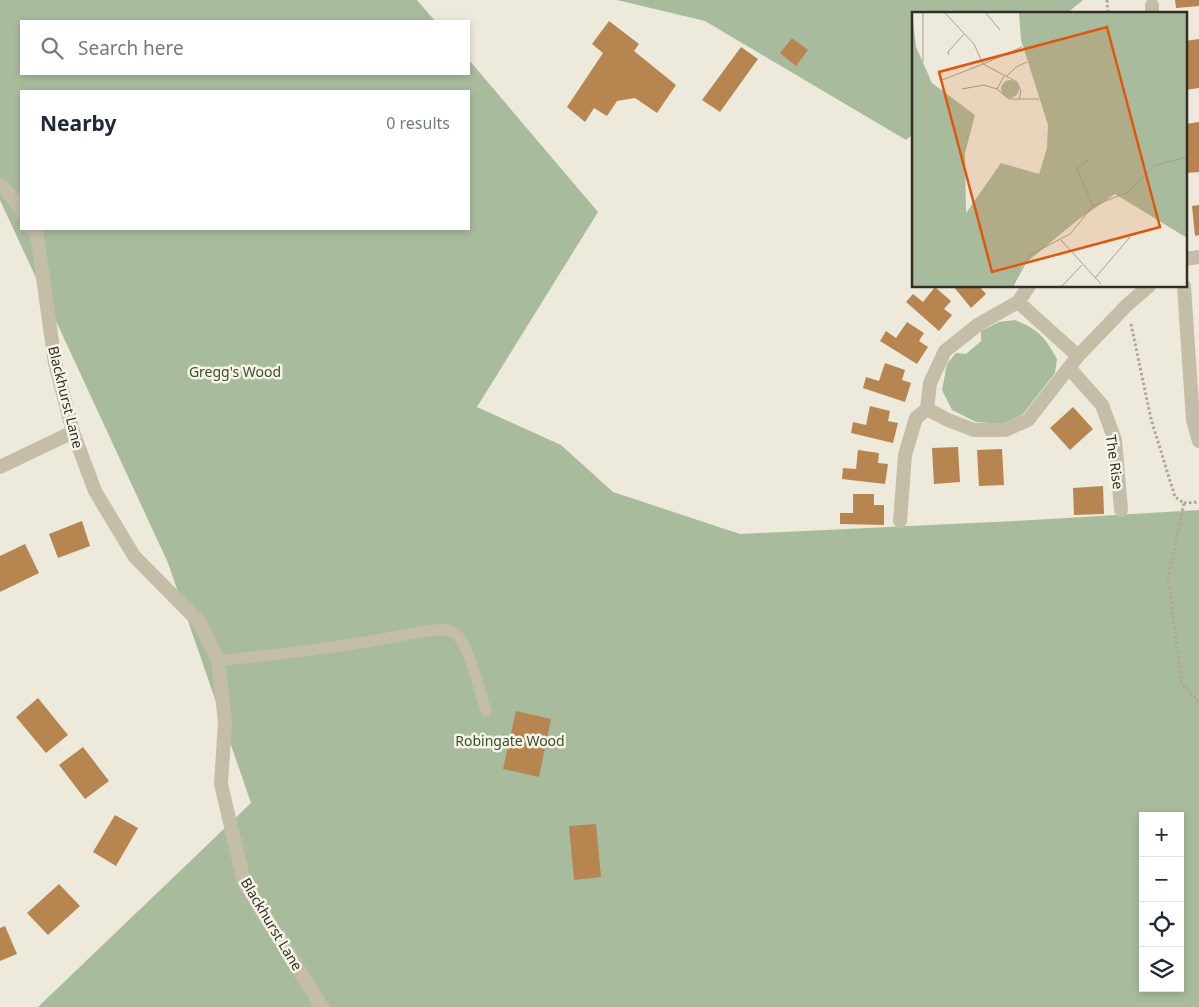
<!DOCTYPE html>
<html lang="en">
<head>
<meta charset="utf-8">
<style>
	:root { --surface:#fff; --page:#f2f2f3; --text:#1f2937; --muted:#747a83; --line:#e0e1e3 }
	body { margin:0; font-family:"Noto Sans",sans-serif; background:var(--page); color:var(--text) }
	.controls { position:absolute; right:15px; bottom:15px; display:grid; overflow:hidden; border-radius:0px; box-shadow:0 2px 8px #0003 }
	.controls button { width:45px; height:45px; display:grid; place-items:center; padding:0; border:0; border-bottom:1px solid var(--line); background:var(--surface); color:var(--text); font:25px sans-serif }
	.list { margin:0; padding:0; list-style:none }
	h2 { display:flex; justify-content:space-between; align-items:center; height:65px; margin:0; padding:0 20px; font-size:21px }
	h2 small { font-size:16px; font-weight:400; color:var(--muted) }
	.icon { flex:none; width:28px; height:28px; fill:none; stroke:currentColor; stroke-width:2; stroke-linecap:round; stroke-linejoin:round }
	.map { position:relative; flex:none; width:1199px; height:1007px; overflow:hidden }
	.search { position:absolute; background:var(--surface); box-shadow:0 2px 8px #0003; left:20px; top:20px; width:450px; height:55px; display:flex; align-items:center; gap:12px; box-sizing:border-box; padding:0 18px; border-radius:0px; color:var(--muted); font-size:19px }
	.panel { position:absolute; background:var(--surface); box-shadow:0 2px 8px #0003; left:20px; top:90px; width:450px; height:140px; border-radius:0px }
	.map>svg:first-child { display:block }
	.green { fill:#a9bb9d; fill-rule:evenodd }
	.building { fill:#b78550 }
	.lines { fill:none; stroke-linecap:round; stroke-linejoin:round }
	.path { stroke:#b0a793; stroke-width:3; stroke-dasharray:2.5 2.5; stroke-linecap:butt }
	.service { stroke:#c4bda8; stroke-width:11 }
	.minor { stroke:#c4bda8; stroke-width:14 }
	.labels { text-anchor:middle; dominant-baseline:central; stroke-width:5; stroke-linejoin:round; paint-order:stroke }
	.park-label { font-size:14px; fill:#3a4e2e; stroke:#f6f4e6 }
	.street-label { font-size:14px; fill:#322e27; stroke:#f6f4e6 }
	.inset-road { fill:none; stroke:#a39f93; stroke-width:1 }
	.view { fill:#df570d; fill-opacity:0.15; stroke:#df570d; stroke-width:2.5 }
	.inset-edge { fill:none; stroke:#322e27; stroke-width:2.5 }
</style>
</head>
<body>
<div class="map">
<svg width="1199" height="1007" viewBox="0 0 1199 1007">
	<rect width="100%" height="100%" fill="#eeeadb"/>
	<g class="green">
		<path d="M0,0H417L435,21H21V74H469V60L598,212L477,407L561,445L613,492L740,534L1015,521L1199,510V1007H38L251,803L168,563L0,200ZM21,91H469V229H21ZM1143,816H1180V988H1143Z"/>
		<polygon points="617,0 1083,0 1066,14 913,14 913,134 906,140 705,21"/>
		<path d="M1015,320C1039,330 1045,337 1057,359L1055,373L1023,414L1003,424L976,422L952,410L942,390L947,364L956,353L966,354L981,341V331L999,322Z"/>
	</g>
	<g class="building">
		<polygon points="1175,0 1199,0 1199,6 1176,8"/>
		<polygon points="609,21 639,44 634,51 676,85 657,113 635,98 617,101 607,116 594,108 585,122 567,107 603,53 592,44"/>
		<polygon points="792,38 808,50 796,66 780,53"/>
		<polygon points="1199,39 1199,88 1185,90 1185,41"/>
		<polygon points="741,47 758,59 720,112 702,100"/>
		<polygon points="1199,122 1199,172 1187,173 1185,124"/>
		<polygon points="1199,205 1199,235 1195,236 1192,206"/>
		<polygon points="953,286 979,286 986,294 971,308"/>
		<polygon points="935,287 951,301 944,309 952,315 939,331 906,302 913,294 923,302"/>
		<polygon points="907,322 924,333 919,341 928,347 917,364 880,341 886,331 896,338"/>
		<polygon points="885,363 905,370 902,380 911,383 905,402 863,388 866,377 879,381"/>
		<polygon points="870,406 890,411 888,421 898,423 893,443 851,433 853,422 866,425"/>
		<polygon points="1073,407 1093,429 1070,450 1050,428"/>
		<polygon points="958,447 960,482 934,484 932,448"/>
		<polygon points="1002,449 1004,485 979,486 977,450"/>
		<polygon points="858,450 879,453 878,463 888,464 885,484 842,479 843,468 856,469"/>
		<polygon points="1103,486 1104,514 1074,515 1073,488"/>
		<polygon points="853,494 874,494 874,505 884,505 884,525 840,524 840,513 853,513"/>
		<polygon points="82,521 90,546 58,558 49,534"/>
		<polygon points="25,544 39,573 0,592 0,556"/>
		<polygon points="38,698 68,735 46,753 16,717"/>
		<polygon points="516,711 551,719 539,777 503,769"/>
		<polygon points="83,747 109,781 85,799 59,765"/>
		<polygon points="115,815 138,828 116,866 93,852"/>
		<polygon points="596,824 601,877 574,880 569,826"/>
		<polygon points="59,884 80,906 48,935 27,913"/>
		<polygon points="5,926 17,954 0,961 0,928"/>
	</g>
	<g class="lines">
		<g class="path">
			<polyline points="1107,0 1108,14"/>
			<polyline points="1131,324 1151,419 1175,497 1184,503 1168,578 1182,684 1199,702"/>
			<polyline points="1184,503 1199,502"/>
		</g>
		<path class="service" d="M218,661C278,654 339,648 399,636C413,634 444,625 455,633C469,643 480,694 486,711"/>
		<g class="minor">
			<polyline points="1152,5 1152,14"/>
			<polyline points="0,185 13,198 21,211"/>
			<polyline points="33,229 37,235 55,363 73,432 95,491 134,556 200,623 218,661 225,722 221,784 244,882 322,1007"/>
			<polyline points="1185,259 1199,257"/>
			<polyline points="1184,286 1193,420 1199,441"/>
			<polyline points="1018,302 1029,286"/>
			<polyline points="1078,356 1018,302 979,324 945,351 930,383 927,409 948,420 974,430 1005,430 1028,420 1078,356 1127,305 1149,286"/>
			<polyline points="1070,369 1102,405 1115,440 1121,510"/>
			<polyline points="0,467 73,432"/>
			<polyline points="900,521 905,455 916,418 927,409"/>
		</g>
	</g>
	<g class="labels">
		<g class="park-label">
			<text x="235" y="371">Gregg's Wood</text>
			<text x="510" y="740">Robingate Wood</text>
		</g>
		<g class="street-label">
			<text transform="translate(66 397) rotate(76)">Blackhurst Lane</text>
			<text transform="translate(1115 462) rotate(82)">The Rise</text>
			<text transform="translate(272 924) rotate(59)">Blackhurst Lane</text>
		</g>
	</g>
	<g transform="translate(912 12)">
		<rect width="275" height="275" fill="#eeeadb"/>
		<path d="M0,0L4,35L20,71L63,103L53,141L54,201L89,151L127,162L135,136L136,113L109,28L107,0H275V226L203,182L167,207L111,253L101,275H0ZM89 77a9 9 0 1 1 18 0a9 9 0 1 1-18 0Z" fill="#a9bb9d"/>
		<path class="inset-road" d="M11,0V50M32,0L62,32L71,52L110,35M73,0L88,18M37,43L36,40L52,22M94,65L104,55L115,50M30,68L71,52L105,70L109,79L107,87H97L85,77L92,64M50,77L72,73L85,77M107,87H127M177,147L165,157L181,194M149,228L189,272M183,266L218,225M100,275L118,243L158,222L181,194L216,180L244,153L275,145M149,275L170,253"/>
		<path class="view" d="M195,15L248,215L80,260L27,60Z"/>
		<rect width="275" height="275" class="inset-edge"/>
	</g>
</svg>
<div class="controls">
<button>+</button>
<button>−</button>
<button><svg class="icon" aria-label="locate" viewBox="0 0 24 24"><circle cx="12" cy="12" r="6"/><path d="M12 2v4M12 18v4M2 12h4M18 12h4"/></svg></button>
<button><svg class="icon" aria-label="layers" viewBox="0 0 24 24"><path d="M12 4l9 5-9 5-9-5zM3 14l9 5 9-5"/></svg></button>
</div>
<div class="search"><svg class="icon" aria-label="search" viewBox="0 0 24 24"><circle cx="10" cy="10" r="6"/><path d="M15 15l6 6"/></svg>Search here</div>
<section class="panel">
<h2>Nearby<small>0 results</small></h2>
<ul class="list">
</ul>
</section>
</div>
</body>
</html>
